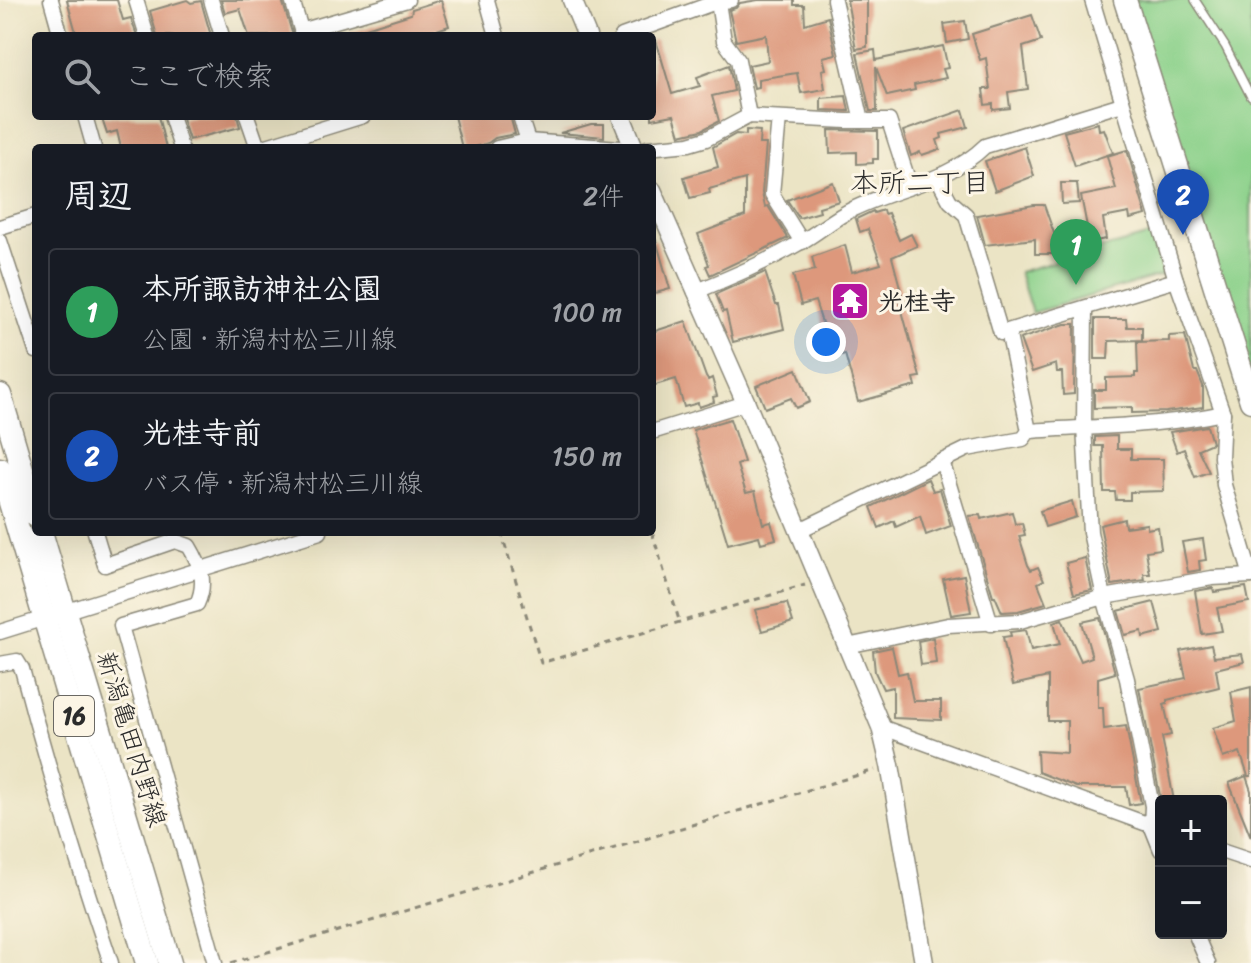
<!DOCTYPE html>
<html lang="ja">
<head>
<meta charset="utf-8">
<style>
	:root { --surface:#171b24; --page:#242831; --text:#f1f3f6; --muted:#9ea1a6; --line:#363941; --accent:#d690ce }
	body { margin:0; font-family:Sriracha,"Klee One",sans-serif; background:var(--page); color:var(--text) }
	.controls { position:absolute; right:24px; bottom:24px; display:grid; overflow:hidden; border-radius:8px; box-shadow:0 8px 32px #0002 }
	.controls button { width:72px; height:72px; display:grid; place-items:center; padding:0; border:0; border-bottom:2px solid var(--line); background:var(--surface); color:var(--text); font:40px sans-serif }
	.you { position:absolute; left:826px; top:342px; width:28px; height:28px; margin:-20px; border:6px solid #fff; border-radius:50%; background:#1a73e8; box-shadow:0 0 0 12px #1a73e833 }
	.badge { display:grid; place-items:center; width:52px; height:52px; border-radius:50%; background:var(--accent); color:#fff; font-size:26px; font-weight:700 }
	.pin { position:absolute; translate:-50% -66px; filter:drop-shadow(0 2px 4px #0008) }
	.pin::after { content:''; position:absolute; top:42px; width:28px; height:24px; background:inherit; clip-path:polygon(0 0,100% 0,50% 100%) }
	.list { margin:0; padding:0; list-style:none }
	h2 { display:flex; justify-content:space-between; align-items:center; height:104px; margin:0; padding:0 32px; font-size:34px }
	h2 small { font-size:26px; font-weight:400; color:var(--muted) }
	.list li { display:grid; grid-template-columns:52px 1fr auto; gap:24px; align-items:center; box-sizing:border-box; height:128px; margin:0 16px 16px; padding:0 16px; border:2px solid var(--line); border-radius:8px }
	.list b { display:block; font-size:30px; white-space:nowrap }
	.list p { margin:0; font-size:26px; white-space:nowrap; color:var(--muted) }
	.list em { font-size:26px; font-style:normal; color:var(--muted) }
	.icon { flex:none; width:44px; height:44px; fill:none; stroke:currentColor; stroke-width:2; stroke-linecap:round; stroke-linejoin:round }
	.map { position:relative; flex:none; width:1251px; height:963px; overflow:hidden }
	.search { position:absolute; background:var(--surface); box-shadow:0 8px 32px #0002; left:32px; top:32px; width:624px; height:88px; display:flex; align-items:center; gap:20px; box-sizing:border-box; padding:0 28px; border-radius:8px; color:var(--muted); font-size:30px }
	.panel { position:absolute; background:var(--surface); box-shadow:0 8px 32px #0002; left:32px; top:144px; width:624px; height:392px; border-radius:8px }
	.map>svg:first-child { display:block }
	.green { fill:#8cd18b; stroke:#5c7e5b; stroke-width:2 }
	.building { fill:#dd987c }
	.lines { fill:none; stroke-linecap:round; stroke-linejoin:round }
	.service-casing { stroke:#8b8878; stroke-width:10 }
	.minor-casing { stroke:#8b8878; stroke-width:17 }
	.tertiary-casing { stroke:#8b8878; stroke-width:21 }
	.primary-casing { stroke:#8b8878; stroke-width:25 }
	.path { stroke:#8b8878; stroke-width:3; stroke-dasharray:6 6; stroke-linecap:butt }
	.service { stroke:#fff; stroke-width:7 }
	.minor { stroke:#fff; stroke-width:14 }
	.tertiary { stroke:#fff; stroke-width:18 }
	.primary { stroke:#fff; stroke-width:22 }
	.labels { text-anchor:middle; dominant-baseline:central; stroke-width:6; stroke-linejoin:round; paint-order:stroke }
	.shield { fill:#fcf5e5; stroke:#6a6863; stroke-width:2 }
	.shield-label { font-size:24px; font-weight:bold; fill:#2b2b2b }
	.poi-label { font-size:26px; font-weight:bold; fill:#2b2b2b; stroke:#fcf5e5; text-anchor:start }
	.street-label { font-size:26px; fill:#2b2b2b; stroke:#fcf5e5 }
	.neighbourhood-label { font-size:28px; fill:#2b2b2b; stroke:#fcf5e5 }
</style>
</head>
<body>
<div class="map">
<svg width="1251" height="963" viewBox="0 0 1251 963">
	<rect width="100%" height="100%" fill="#fcf5e5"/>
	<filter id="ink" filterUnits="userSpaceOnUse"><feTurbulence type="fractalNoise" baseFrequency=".0125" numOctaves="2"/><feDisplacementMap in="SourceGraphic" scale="16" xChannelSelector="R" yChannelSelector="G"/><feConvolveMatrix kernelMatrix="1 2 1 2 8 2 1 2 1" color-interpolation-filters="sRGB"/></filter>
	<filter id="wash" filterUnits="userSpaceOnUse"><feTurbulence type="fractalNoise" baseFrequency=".006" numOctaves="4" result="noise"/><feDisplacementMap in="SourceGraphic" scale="32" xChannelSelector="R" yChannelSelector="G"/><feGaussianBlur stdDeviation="1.8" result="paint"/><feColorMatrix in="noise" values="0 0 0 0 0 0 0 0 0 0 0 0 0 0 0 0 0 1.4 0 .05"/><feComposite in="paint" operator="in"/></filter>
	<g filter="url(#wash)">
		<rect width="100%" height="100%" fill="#ebe4c5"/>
		<g class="green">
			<polygon points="1130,0 1251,0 1251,380"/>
			<polygon points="1157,233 1169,273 1032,313 1019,272"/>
		</g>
		<g id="blocks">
			<g class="building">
				<polygon points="67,0 117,0 123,20 131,18 137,36 77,36"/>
				<polygon points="187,0 191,3 201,1 211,36 157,36 150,11"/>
				<polygon points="221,0 282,0 293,36 249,36 240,9 225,13"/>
				<polygon points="441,0 449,26 419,36 351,36 350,33 411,14 412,9"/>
				<polygon points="758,0 794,0 794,5 804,5 805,24 828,17 836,54 823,57 826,69 822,70 825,89 801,93 797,73 758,79 758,87 754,88 749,65 768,61 766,35 736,41 729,10 736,8 740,3"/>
				<polygon points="847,0 867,0 867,47 856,49"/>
				<polygon points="1032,15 1041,41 1023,47 1028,89 1008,92 1010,108 993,110 993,104 985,105 983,89 990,89 986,58 980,60 972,34"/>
				<polygon points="965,21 968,39 947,43 944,24"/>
				<polygon points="652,40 656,40 672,94 700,86 697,77 729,65 734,91 712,96 719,121 702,130 680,135 674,115 652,119"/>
				<polygon points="943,46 948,68 943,69 946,78 914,85 915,90 887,96 876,67 877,111 870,111 857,53 875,50 876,60"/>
				<polygon points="846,96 849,111 821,110 821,98"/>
				<polygon points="963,110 968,127 941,134 942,138 937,140 940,149 922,155 920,152 911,156 903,131"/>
				<polygon points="101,116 158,116 166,148 121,148 117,131 107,134"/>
				<polygon points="190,116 237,116 240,127 189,140 182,118"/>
				<polygon points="454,116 510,116 515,134 495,138 488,143 472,148 462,148"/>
				<polygon points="1098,123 1099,130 1104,129 1113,153 1075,166 1064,132"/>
				<polygon points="591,124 604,124 604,137 560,133"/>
				<polygon points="746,130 760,131 759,144 766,144 762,193 765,207 768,206 788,238 710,275 706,266 709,265 698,234 745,216 745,179 709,189 710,193 690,198 684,177 718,167 713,147 736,134 746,135"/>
				<polygon points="829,130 878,131 878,159 873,159 873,163 857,164 857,152 830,153"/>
				<polygon points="1025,147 1034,176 995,191 985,161"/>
				<polygon points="1127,150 1146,215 1130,219 1129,213 1103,218 1106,239 1090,242 1081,196 1116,189 1107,156"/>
				<polygon points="833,182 839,201 819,207 820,212 799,218 787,200"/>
				<polygon points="1061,183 1077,183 1079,203 1062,204"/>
				<polygon points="1034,205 1044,205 1056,239 1057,254 1035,254 1035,239 985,245 977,215"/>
				<polygon points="883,210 884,214 888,213 899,240 911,234 917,246 892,257 902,295 898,296 920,377 914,378 916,386 858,402 845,354 833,357 815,301 801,305 793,275 815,270 812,257 845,245 852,272 881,264 868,229 860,232 856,219 873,211 874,213"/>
				<polygon points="652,240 656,240 670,289 652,294"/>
				<polygon points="765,272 776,305 779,305 784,329 733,342 726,311 723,312 716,294"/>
				<polygon points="1095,319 1126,319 1127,327 1142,327 1142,340 1109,341 1108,359 1095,359"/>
				<polygon points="686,321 706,377 708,380 712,378 717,396 713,397 714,402 699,407 698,403 684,407 676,379 652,386 652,332"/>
				<polygon points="1065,324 1075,324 1074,394 1063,395 1062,372 1057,372 1056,364 1032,372 1020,339"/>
				<polygon points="1185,335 1194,371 1197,371 1203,386 1203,407 1166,412 1132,413 1132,407 1094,408 1094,390 1106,390 1106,378 1135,377 1135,373 1138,373 1137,342 1169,341 1169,336"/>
				<polygon points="797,369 810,402 796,408 791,398 765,408 756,386"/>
				<polygon points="730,419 744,462 737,465 746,493 755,491 763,524 771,522 776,539 761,543 759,536 728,544 693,430"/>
				<polygon points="1207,426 1212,443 1198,449 1209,472 1195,477 1184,449 1177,452 1170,432"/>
				<polygon points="1117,436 1117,449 1131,449 1131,459 1163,459 1164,491 1130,492 1130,500 1116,500 1115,492 1104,492 1103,446 1095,446 1095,437"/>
				<polygon points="928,479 933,491 940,489 951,526 926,535 920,516 896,527 894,521 879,528 871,507"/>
				<polygon points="1072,501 1076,517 1045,527 1040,511"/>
				<polygon points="1012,512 1015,524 1022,523 1025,535 1019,536 1028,565 1031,570 1038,567 1044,580 1038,583 1046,603 1018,611 1002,612 995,596 993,596 969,516 980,515 981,519"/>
				<polygon points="1124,519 1125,527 1147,524 1147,529 1158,527 1161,549 1146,551 1150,574 1144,574 1145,580 1112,585 1100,525"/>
				<polygon points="1203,539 1206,560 1199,561 1200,570 1188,572 1182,542"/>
				<polygon points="1085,558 1092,590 1074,594 1066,563"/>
				<polygon points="964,575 971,612 951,615 943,579"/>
				<polygon points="1246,587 1249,602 1217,608 1222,631 1202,634 1195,591 1213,588 1214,592"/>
				<polygon points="1154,602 1162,632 1143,637 1142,631 1125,635 1118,611"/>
				<polygon points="787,603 793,622 762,631 755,610"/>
				<polygon points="1100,618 1115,673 1098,678 1098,708 1103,708 1104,729 1126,726 1141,803 1129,805 1126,787 1076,787 1038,772 1037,751 1067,753 1067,721 1048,721 1048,677 1013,685 1003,637 1011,636 1010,632 1026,630 1031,650 1060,644 1054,622 1062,619 1081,661 1092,657 1082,622"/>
				<polygon points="933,638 936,663 921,665 918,641"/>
				<polygon points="1211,645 1214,657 1242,654 1244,662 1216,669 1219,687 1167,700 1167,703 1164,704 1171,735 1162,737 1174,801 1161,801 1139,688 1186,678 1180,651"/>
				<polygon points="892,647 898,674 907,672 913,701 941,701 941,720 893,718 893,687 883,689 875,672 873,651"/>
				<polygon points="1251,687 1251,776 1248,776 1240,752 1223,758 1213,728 1236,721 1231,692"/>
				<polygon points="1246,776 1251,791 1251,837 1229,783"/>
			</g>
		</g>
	</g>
	<g filter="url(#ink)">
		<use href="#blocks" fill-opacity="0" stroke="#8b8878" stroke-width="2"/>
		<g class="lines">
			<defs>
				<polyline id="service" points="1195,0 1225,46 1251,97"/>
				<g id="minor">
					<polyline points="51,0 61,36"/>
					<polyline points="136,0 147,36"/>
					<polyline points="211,0 222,36"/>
					<polyline points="292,0 303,36"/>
					<polyline points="487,0 497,36"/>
					<polyline points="834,0 862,121"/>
					<polyline points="1092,0 1176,280 1223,413 1221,457 1224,485 1251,576"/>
					<polyline points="718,2 724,41 738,60 749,116"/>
					<polyline points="301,31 407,0"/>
					<polyline points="622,36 716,2 731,0"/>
					<polyline points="85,116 94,148"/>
					<polyline points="171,116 181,148"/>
					<polyline points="247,116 258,148"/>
					<polyline points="520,116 528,141"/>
					<polyline points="779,118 772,194 802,242"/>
					<polyline points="260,148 363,116"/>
					<polyline points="497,148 528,141 620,148"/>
					<polyline points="647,148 689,144 706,139 749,116 846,121 889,121 910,186"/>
					<polyline points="938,179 950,201 966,215 1001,333 1176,280"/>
					<polyline points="0,227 36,216"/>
					<polyline points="0,241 36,351"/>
					<path d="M695,292C731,277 767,262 801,242C819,232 834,218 853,209C898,187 948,182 985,146L1122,104"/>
					<polyline points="1085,308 1084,427 1090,532 1104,597 1127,679 1152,806 1151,825 1161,850"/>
					<polyline points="1008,331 1029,431"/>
					<polyline points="652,432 746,403"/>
					<polyline points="942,461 991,624"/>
					<path d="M798,531L967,449L1023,439L1029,431C1094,426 1159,427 1223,413"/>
					<path d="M95,532L105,565L175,541L189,546C201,566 207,582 197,604L121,626L215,963"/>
					<polyline points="0,632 320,532"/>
					<polyline points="847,646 948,625 1020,621 1104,597 1212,578 1251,576"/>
					<path d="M0,664L17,661L22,669C48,768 78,866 111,963"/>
					<polyline points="881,727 1158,828"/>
					<polyline points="1221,851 1251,861"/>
					<polyline points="1195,933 1208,963"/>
				</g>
				<g id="tertiary">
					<polyline points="572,0 587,36"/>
					<polyline points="621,116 634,148"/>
					<polyline points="652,190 746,403 881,727 890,765 924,963"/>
				</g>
				<g id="primary">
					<polyline points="1125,0 1251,401"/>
					<polyline points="0,395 36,516"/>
					<polyline points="0,469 147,963"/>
					<polyline points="41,532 170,963"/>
				</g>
			</defs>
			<use href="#service" class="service-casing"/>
			<use href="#minor" class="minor-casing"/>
			<use href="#tertiary" class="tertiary-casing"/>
			<use href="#primary" class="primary-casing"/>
			<g class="path">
				<polyline points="501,532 541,663 805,585"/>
				<polyline points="652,532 679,620"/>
				<polyline points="231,963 875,770"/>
			</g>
			<use href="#service" class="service"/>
			<use href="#minor" class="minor"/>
			<use href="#tertiary" class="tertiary"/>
			<use href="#primary" class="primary"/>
		</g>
	</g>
	<defs>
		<symbol id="temple-square" viewBox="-11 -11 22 22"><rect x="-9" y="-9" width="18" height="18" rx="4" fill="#b5179e" stroke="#fcf5e5"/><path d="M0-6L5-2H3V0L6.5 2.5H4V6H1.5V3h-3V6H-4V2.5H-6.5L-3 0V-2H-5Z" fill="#fff"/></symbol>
	</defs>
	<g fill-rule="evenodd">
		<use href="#temple-square" x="828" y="279" width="44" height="44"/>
	</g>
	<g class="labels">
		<rect class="shield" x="54" y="696" width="40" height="40" rx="6"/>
		<g class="shield-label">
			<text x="74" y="716">16</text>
		</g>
		<g class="poi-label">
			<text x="878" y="301">光桂寺</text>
		</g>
		<g class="street-label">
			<text transform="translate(132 739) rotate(73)">新潟亀田内野線</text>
		</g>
		<g class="neighbourhood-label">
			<text x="920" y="182">本所二丁目</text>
		</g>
	</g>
</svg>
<div class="controls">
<button>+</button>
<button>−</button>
</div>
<div class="you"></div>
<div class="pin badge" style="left:1076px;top:285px;background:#2e9e5b">1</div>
<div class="pin badge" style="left:1183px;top:235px;background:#1a4fb4">2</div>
<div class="search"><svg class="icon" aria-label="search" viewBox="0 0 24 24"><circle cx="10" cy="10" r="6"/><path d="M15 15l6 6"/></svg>ここで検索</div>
<section class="panel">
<h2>周辺<small>2件</small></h2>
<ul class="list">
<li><span class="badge" style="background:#2e9e5b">1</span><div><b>本所諏訪神社公園</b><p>公園 · 新潟村松三川線</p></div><em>100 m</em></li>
<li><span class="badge" style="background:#1a4fb4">2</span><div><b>光桂寺前</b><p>バス停 · 新潟村松三川線</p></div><em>150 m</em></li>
</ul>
</section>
</div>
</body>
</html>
